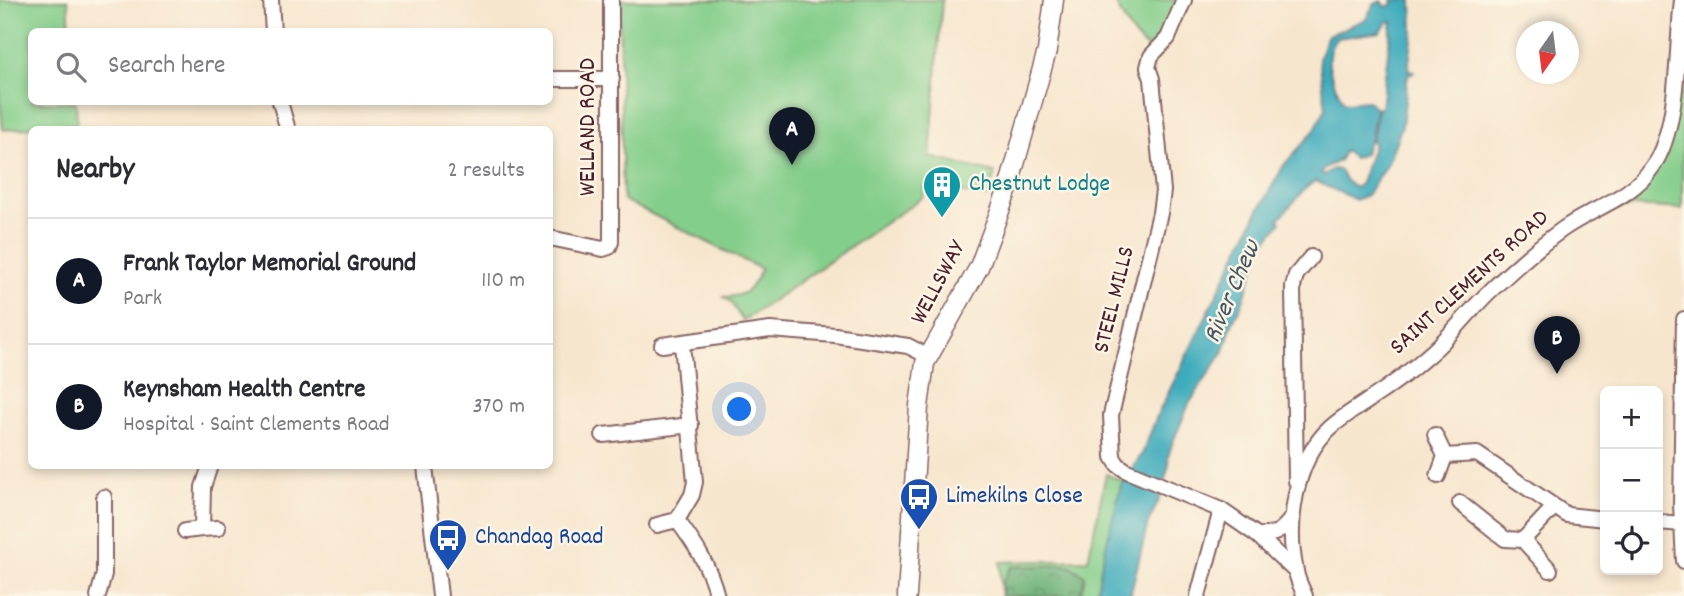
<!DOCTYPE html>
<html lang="en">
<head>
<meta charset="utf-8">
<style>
	:root { --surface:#fff; --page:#f7f7f7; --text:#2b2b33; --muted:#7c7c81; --line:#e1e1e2; --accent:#111827 }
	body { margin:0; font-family:Dekko,sans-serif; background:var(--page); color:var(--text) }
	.controls { position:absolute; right:21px; bottom:21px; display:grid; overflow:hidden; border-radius:10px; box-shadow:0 4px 10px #0003 }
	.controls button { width:63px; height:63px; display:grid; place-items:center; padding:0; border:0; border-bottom:2px solid var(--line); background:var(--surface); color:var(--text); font:35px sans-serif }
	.compass { position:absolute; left:1516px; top:21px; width:63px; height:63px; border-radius:50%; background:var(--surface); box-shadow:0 4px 10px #0003; rotate:194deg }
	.you { position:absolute; left:740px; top:410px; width:24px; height:24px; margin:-18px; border:5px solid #fff; border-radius:50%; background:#1a73e8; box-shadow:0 0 0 10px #1a73e833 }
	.badge { display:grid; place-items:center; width:46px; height:46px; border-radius:50%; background:var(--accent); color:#fff; font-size:23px; font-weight:700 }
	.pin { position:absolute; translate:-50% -58px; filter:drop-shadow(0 2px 4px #0008) }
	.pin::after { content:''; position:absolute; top:37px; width:24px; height:21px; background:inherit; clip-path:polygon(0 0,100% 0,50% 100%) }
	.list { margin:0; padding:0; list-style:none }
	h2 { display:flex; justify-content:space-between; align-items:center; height:91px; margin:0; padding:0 28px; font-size:30px }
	h2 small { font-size:23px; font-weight:400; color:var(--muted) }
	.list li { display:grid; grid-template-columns:46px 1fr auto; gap:21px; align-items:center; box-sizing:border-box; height:126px; padding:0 28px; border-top:2px solid var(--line) }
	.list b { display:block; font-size:26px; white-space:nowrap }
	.list p { margin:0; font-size:23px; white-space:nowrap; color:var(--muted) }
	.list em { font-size:23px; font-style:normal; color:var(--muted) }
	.icon { flex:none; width:38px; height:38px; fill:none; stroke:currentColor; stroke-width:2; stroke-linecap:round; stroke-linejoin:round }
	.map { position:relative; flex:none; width:1684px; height:596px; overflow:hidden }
	.search { position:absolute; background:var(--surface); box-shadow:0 4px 10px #0003; left:28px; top:28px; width:525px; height:77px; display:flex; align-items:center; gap:18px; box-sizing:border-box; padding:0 24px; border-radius:10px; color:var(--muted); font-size:26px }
	.panel { position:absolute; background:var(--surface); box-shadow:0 4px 10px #0003; left:28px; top:126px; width:525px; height:343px; border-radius:10px }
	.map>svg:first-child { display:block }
	.green { fill:#84ce8b; stroke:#67765b; stroke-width:2 }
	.forest { fill:url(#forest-crowns); stroke:#5a6851; stroke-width:2 }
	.water { fill:#3dabbc; stroke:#446574; stroke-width:2; fill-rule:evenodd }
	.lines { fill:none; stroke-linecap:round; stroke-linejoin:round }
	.minor-casing { stroke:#876564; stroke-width:18 }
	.major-casing { stroke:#876564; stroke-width:21 }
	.minor { stroke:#fff; stroke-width:14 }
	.major { stroke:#fff; stroke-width:18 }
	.labels { text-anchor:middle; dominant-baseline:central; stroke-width:5; stroke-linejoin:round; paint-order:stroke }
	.street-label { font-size:24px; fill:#4a1f2b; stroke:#fcf5e5 }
	.culture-label { font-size:24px; fill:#0d838f; stroke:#fcf5e5; text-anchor:start }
	.transit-label { font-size:24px; fill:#164399; stroke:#fcf5e5; text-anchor:start }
	.water-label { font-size:26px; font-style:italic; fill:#455765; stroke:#fcf5e5 }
</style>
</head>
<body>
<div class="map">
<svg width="1684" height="596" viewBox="0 0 1684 596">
	<defs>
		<pattern id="forest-crowns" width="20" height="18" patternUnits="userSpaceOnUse" patternTransform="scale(1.75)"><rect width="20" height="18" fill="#6bb177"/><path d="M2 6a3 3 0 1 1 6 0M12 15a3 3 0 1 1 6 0" fill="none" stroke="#5a8f62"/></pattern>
	</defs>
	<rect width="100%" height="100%" fill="#fcf5e5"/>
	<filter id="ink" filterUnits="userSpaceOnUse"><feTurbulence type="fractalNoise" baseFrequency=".0143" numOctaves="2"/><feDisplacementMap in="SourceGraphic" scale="14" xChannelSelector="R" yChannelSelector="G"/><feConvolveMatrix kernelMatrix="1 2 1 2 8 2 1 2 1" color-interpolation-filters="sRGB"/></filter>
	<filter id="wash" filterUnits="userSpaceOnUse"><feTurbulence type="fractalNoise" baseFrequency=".00686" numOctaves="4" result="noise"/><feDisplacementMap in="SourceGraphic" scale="28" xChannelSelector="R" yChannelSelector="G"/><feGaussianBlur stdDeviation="1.57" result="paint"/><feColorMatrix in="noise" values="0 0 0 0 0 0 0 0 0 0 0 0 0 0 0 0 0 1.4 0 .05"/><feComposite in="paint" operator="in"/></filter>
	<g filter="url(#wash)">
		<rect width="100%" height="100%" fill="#f7e6ce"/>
		<g class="green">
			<polygon points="0,0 68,0 70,31 32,32 32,102 76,102 77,124 3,130 0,96"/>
			<path d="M619,0H942L930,157L995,173L988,198L926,185L923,197L743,321L730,301L724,297C748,296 751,289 761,269L623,200Z"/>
			<path d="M1114,0H1178L1154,51C1134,44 1123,18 1114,0Z"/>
			<polygon points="1684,4 1682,209 1634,206 1615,210 1661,163"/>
			<polygon points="1106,474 1123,481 1099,587 1120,596 1001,596 1000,562 1088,560"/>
		</g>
		<polygon class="forest" points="1069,565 1085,576 1080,596 1003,596 1002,583 1011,567"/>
		<path class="water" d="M1392,0H1412L1413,32L1408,70L1414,71V73L1408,74L1402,126L1388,162L1367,195L1356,200L1315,181L1305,189L1279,219L1281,222L1258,252L1253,262L1256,264L1241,306L1232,323L1224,351L1189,404L1172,444L1168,457L1169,465L1159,500L1148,523L1130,596H1096L1102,562L1121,485L1142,454L1158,414L1257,213L1284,165L1314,131L1326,108L1319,58L1327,36L1366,19L1374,4L1382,1L1386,7L1393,4ZM1392,21L1381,108H1378L1372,142L1374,143L1361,183L1356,188L1346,181L1340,170L1333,169L1323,175L1321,172L1324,168L1339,161L1345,150L1353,158L1365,154L1367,144L1370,141L1376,108L1368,101L1347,103L1344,102C1333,84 1320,56 1337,38L1380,32L1388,22Z"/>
	</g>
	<g filter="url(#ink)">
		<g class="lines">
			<defs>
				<g id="minor">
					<polyline points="271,0 273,32"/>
					<polyline points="1184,0 1168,38 1151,56 1148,67 1152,79 1163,191 1160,213 1111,415 1113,457 1118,465 1127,471 1221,510 1257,535 1296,572"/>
					<polyline points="550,79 612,79"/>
					<polyline points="280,102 288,130"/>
					<polyline points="550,238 603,249 609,247 611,242 611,0"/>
					<polyline points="1684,319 1681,504 1684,561"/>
					<path d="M682,344L695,482L692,495L677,520C696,546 709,565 717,596"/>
					<polyline points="662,345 770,330 835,335 908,346 928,356"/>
					<polyline points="603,435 691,425"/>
					<polyline points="1435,435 1445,456 1438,476"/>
					<polyline points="1445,456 1477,454 1567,515 1605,519"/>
					<polyline points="425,466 440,596"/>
					<polyline points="1296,481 1293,287 1296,275 1311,257"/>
					<polyline points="1460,503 1505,539 1523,540 1550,570"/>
					<polyline points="1658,522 1682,524"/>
					<polyline points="657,525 677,520"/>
					<polyline points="202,529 218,528"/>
					<polyline points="185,531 202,529 203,487 210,466"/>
					<path d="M1257,535C1274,536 1281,532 1291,519"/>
					<polyline points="1523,540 1554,507"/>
					<polyline points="98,596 104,574 104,497"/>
					<polyline points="1198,596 1221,510"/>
					<path d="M1305,596C1302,588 1297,580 1296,571C1286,526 1294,461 1330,428C1342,417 1356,409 1369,400C1391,386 1413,369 1432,352C1452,334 1468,313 1487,294C1511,271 1536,248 1563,229C1594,207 1631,199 1653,166C1680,126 1676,48 1682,0"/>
				</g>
				<polyline id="major" points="907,596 919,406 925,363 979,267 1008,189 1047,51 1054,0"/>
			</defs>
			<use href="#minor" class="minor-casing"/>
			<use href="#major" class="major-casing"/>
			<use href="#minor" class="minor"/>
			<use href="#major" class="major"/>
		</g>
	</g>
	<defs>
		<symbol id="building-pin" viewBox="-11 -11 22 30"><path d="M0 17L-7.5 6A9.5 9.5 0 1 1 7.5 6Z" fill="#0f9aa8" stroke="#fcf5e5"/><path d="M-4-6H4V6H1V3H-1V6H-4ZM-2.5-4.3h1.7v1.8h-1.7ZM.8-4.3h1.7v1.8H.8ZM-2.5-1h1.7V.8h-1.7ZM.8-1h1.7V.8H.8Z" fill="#fff"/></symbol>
		<symbol id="bus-pin" viewBox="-11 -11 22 30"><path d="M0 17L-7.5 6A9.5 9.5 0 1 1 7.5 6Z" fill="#1a4fb4" stroke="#fcf5e5"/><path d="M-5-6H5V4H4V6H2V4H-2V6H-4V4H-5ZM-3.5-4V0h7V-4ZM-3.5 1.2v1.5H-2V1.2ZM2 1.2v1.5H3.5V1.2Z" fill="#fff"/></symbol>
	</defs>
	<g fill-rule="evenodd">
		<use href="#building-pin" x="920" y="163" width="44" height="60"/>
		<use href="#bus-pin" x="897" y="475" width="44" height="60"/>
		<use href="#bus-pin" x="426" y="516" width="44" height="60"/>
	</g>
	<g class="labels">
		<g class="street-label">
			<text transform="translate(589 127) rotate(-90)">WELLAND ROAD</text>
			<text transform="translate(939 283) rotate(-62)">WELLSWAY</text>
			<text transform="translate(1470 283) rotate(-42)">SAINT CLEMENTS ROAD</text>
			<text transform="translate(1115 300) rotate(-76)">STEEL MILLS</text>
		</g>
		<g class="culture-label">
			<text x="969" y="185">Chestnut Lodge</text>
		</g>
		<g class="transit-label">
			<text x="946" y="497">Limekilns Close</text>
			<text x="475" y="538">Chandag Road</text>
		</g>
		<g class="water-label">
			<text transform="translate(1233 292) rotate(-67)">River Chew</text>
		</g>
	</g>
</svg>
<div class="controls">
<button>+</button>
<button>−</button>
<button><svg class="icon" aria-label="locate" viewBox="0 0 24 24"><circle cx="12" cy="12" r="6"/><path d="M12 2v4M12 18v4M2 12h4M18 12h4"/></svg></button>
</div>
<svg class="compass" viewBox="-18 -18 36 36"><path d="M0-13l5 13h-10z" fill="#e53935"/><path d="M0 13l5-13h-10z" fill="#7c7c81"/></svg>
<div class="you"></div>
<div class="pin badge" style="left:792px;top:165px">A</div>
<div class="pin badge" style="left:1557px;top:374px">B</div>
<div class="search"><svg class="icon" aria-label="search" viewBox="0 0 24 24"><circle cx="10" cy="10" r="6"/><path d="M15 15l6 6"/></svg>Search here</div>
<section class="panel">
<h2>Nearby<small>2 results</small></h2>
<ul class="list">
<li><span class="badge">A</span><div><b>Frank Taylor Memorial Ground</b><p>Park</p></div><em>110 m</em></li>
<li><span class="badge">B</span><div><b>Keynsham Health Centre</b><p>Hospital · Saint Clements Road</p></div><em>370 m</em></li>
</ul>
</section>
</div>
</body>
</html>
